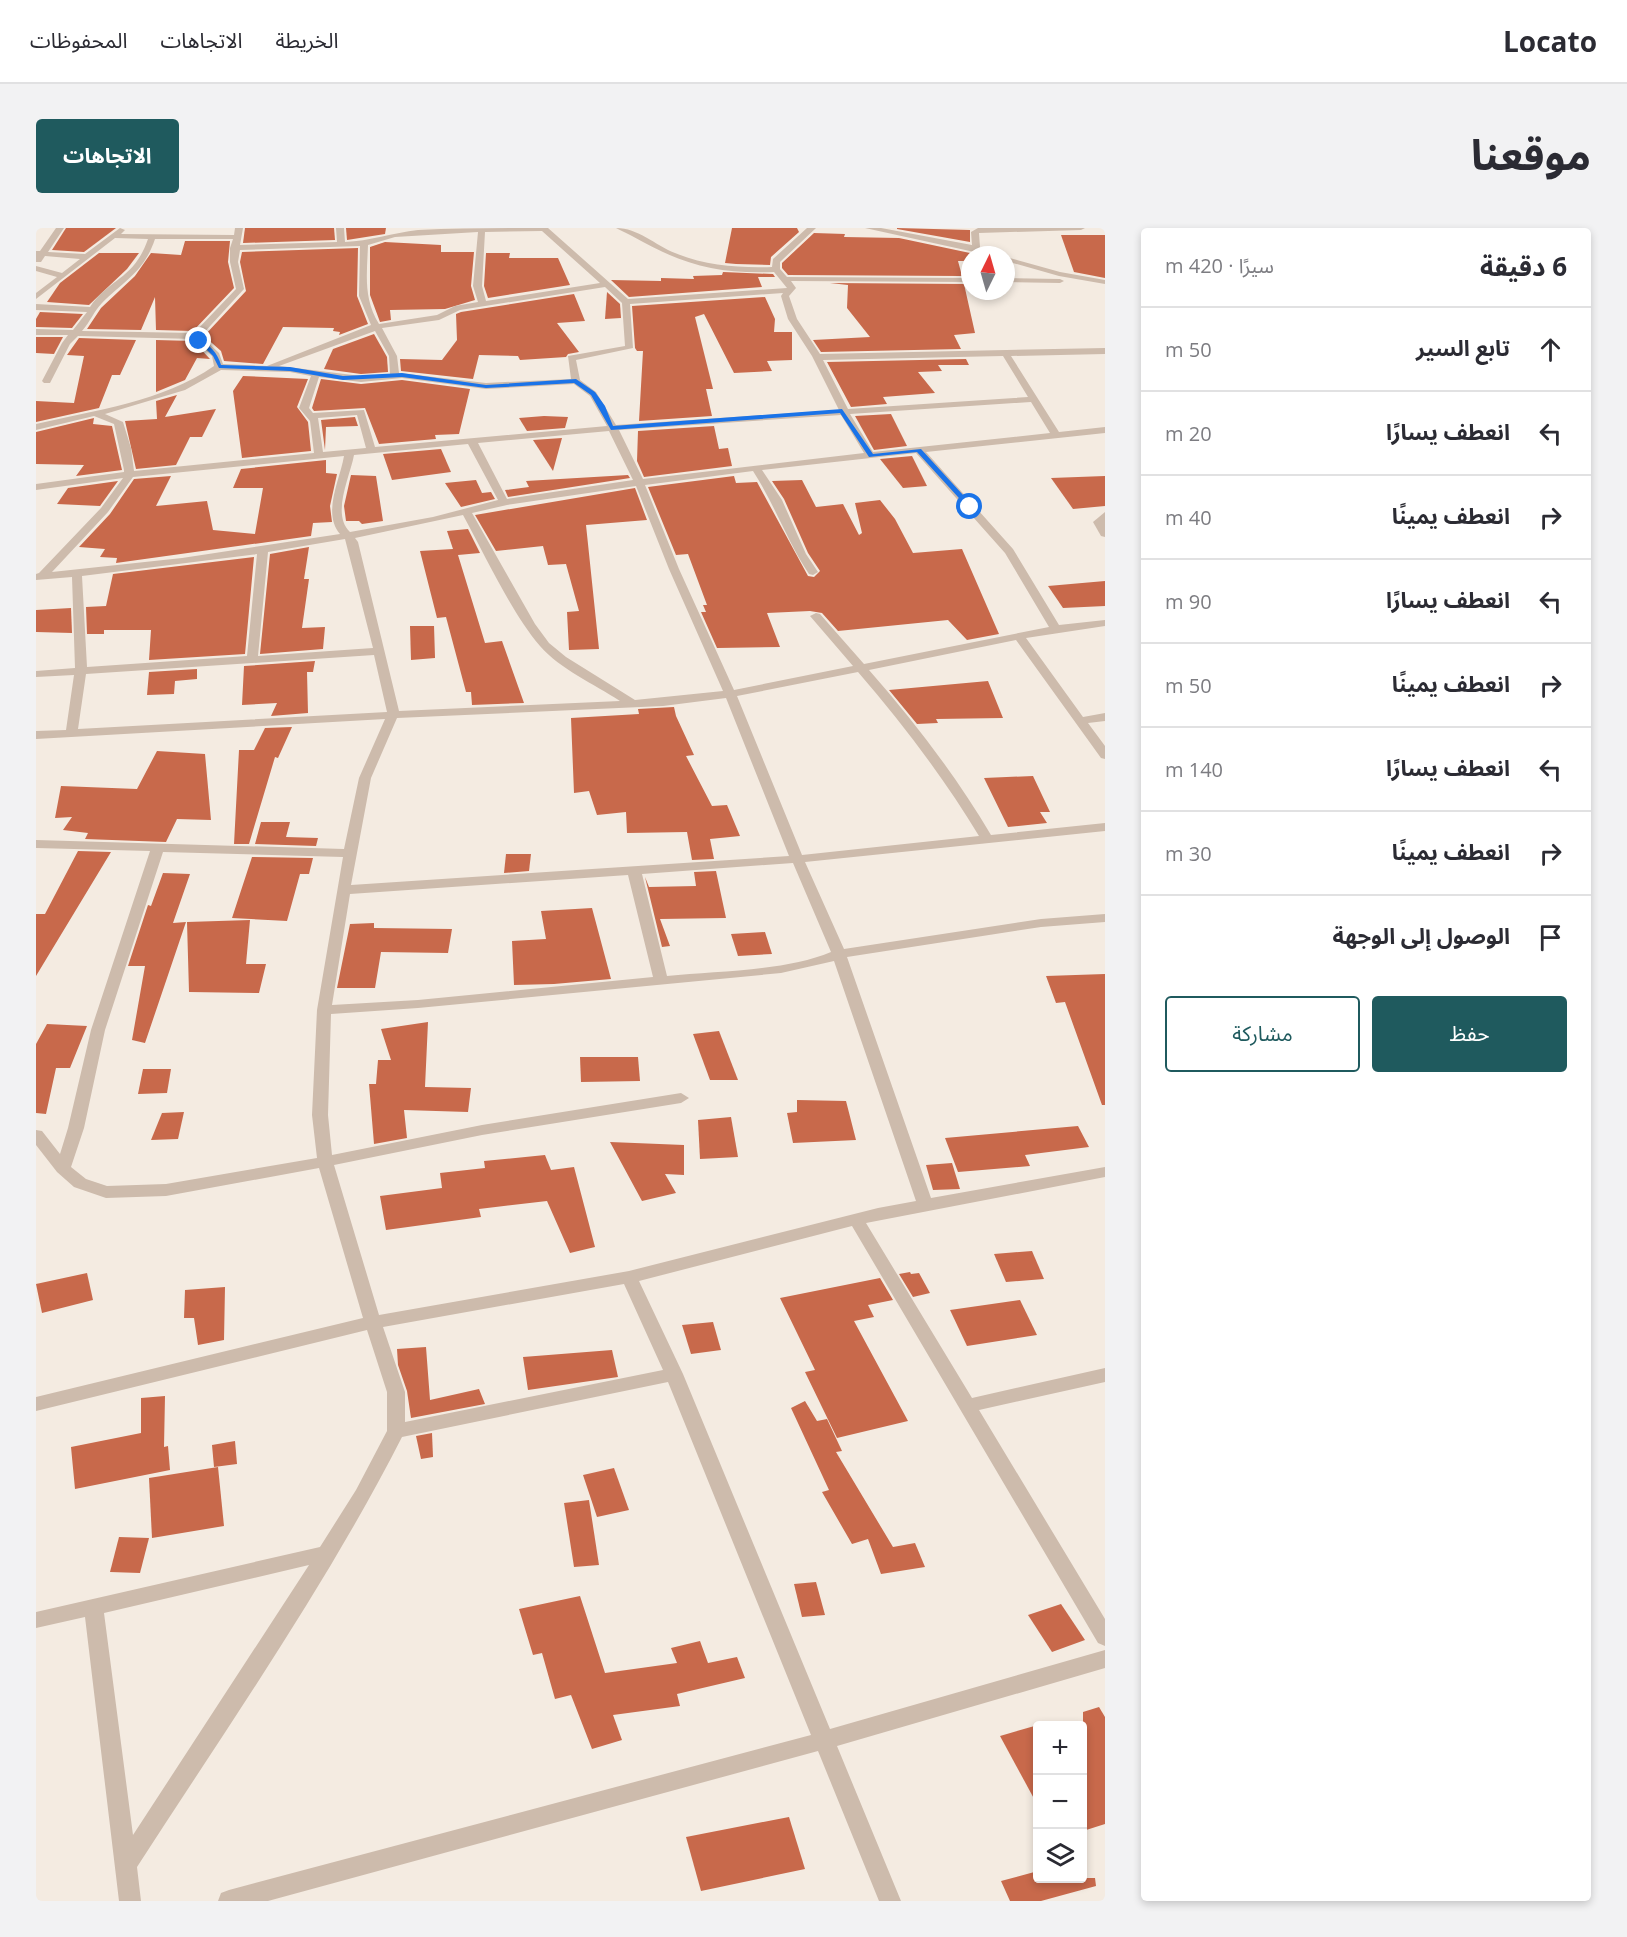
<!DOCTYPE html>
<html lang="ar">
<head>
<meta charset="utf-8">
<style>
	:root { --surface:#fff; --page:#f2f2f3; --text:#2b2b33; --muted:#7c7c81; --line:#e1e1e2; --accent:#1f5a5e }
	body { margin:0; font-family:"Open Sans","Noto Sans Arabic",sans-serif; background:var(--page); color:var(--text); direction:rtl }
	.controls { position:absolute; right:18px; bottom:18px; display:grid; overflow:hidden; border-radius:6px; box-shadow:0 3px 9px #0003 }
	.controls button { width:54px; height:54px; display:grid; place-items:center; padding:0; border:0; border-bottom:2px solid var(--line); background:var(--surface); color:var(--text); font:30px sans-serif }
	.compass { position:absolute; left:925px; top:18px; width:54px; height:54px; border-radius:50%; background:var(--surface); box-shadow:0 3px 9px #0003; rotate:5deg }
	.stop { position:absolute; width:18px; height:18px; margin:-14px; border:4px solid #1a73e8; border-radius:50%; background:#fff }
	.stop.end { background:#1a73e8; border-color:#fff; box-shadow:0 2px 6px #0008 }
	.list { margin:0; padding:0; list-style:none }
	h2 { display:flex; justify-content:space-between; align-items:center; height:78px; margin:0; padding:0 24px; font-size:26px }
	h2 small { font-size:20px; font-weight:400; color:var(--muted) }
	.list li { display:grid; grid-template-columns:39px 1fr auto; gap:18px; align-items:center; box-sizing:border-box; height:84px; padding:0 24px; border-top:2px solid var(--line) }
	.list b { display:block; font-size:22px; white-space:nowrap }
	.list em { font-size:20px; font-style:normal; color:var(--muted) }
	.actions { display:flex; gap:12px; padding:18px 24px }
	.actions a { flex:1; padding:14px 0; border:2px solid var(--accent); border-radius:6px; text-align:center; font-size:21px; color:var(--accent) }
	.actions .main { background:var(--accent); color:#fff }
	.icon { flex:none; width:33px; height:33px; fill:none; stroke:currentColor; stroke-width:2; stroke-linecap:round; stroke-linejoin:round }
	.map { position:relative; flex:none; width:1069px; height:1673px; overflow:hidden; direction:ltr; border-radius:6px }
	header { display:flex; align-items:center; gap:36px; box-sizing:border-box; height:84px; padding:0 30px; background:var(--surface); border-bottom:2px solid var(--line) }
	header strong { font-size:28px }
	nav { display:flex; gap:33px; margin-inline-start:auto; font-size:21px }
	.intro { display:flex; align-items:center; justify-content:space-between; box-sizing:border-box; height:144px; padding:0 36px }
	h1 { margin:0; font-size:42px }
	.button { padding:15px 27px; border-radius:6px; background:var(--accent); color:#fff; font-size:21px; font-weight:700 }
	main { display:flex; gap:36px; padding:0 36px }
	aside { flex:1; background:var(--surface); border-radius:6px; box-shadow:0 3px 9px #0003 }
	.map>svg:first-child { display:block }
	.building { fill:#c8694b }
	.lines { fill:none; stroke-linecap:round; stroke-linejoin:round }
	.street { fill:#cdbbac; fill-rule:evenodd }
	.route { fill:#1a73e8 }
</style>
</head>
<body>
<header>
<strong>Locato</strong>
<nav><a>الخريطة</a><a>الاتجاهات</a><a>المحفوظات</a></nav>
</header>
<div class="intro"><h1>موقعنا</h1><a class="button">الاتجاهات</a></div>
<main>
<aside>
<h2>6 دقيقة<small>سيرًا · 420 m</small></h2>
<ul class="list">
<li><svg class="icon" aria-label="ahead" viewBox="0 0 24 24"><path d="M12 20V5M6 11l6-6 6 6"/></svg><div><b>تابع السير</b></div><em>50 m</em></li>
<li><svg class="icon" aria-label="left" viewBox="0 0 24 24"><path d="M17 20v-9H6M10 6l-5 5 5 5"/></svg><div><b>انعطف يسارًا</b></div><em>20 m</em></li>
<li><svg class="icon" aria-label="right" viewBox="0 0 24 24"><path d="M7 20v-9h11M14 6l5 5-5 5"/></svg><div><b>انعطف يمينًا</b></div><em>40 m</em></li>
<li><svg class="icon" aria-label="left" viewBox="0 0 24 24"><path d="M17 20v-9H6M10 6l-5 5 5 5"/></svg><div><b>انعطف يسارًا</b></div><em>90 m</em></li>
<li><svg class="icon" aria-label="right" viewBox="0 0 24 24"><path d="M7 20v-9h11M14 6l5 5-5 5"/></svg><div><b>انعطف يمينًا</b></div><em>50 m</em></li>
<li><svg class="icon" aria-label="left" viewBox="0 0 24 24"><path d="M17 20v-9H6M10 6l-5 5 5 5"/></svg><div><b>انعطف يسارًا</b></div><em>140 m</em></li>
<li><svg class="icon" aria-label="right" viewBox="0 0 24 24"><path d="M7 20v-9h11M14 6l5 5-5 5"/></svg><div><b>انعطف يمينًا</b></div><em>30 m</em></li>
<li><svg class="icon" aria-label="arrive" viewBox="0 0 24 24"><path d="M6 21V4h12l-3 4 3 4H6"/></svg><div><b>الوصول إلى الوجهة</b></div></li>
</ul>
<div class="actions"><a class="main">حفظ</a><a>مشاركة</a></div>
</aside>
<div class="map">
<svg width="1069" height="1673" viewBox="0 0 1069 1673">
	<rect width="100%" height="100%" fill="#f4ebe1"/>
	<g class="building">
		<polygon points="30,0 80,0 48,24 16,22"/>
		<polygon points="209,0 298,0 299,12 207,15"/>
		<polygon points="310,0 350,0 349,6 311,12"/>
		<polygon points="696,0 761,0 763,4 735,29 734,37 700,36 689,35"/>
		<polygon points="861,0 934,2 934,14 861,1"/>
		<polygon points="778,5 809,6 808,9 863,10 934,25 934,33 922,33 926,48 752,47 746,40 746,35"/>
		<polygon points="1025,7 1069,7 1069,50 1038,44"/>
		<polygon points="149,13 194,13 192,34 198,60 157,103 120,102 119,69 105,102 51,101 65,80 99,48 115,25 145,27"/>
		<polygon points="349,14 405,17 405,24 438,24 435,58 439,72 409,81 354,82 355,92 344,94 334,67 334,19"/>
		<polygon points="322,20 321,68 332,96 303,107 304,104 297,103 298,100 247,99 227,136 188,133 185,123 168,108 210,63 204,34 206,24"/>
		<polygon points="63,25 103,25 91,41 53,77 11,74 24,55"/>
		<polygon points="450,25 474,25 473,30 522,30 534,57 452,70 448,58"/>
		<polygon points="687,44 737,46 739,49 722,49 726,59 593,69 575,52 625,53 625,50 658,51 657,48 686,47"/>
		<polygon points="794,55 928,56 939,105 918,107 925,121 785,124 777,112 834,109 811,80 812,57"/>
		<polygon points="571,64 584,76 585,90 569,91"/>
		<polygon points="538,66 549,93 521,95 543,124 532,126 530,129 484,132 482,128 443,127 437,151 365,143 364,131 406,132 421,112 420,86 425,84"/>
		<polygon points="729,69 739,91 738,104 756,104 756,132 731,133 736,143 698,145 668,86 659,89 677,161 670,161 676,188 603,193 607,123 601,123 599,120 596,78"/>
		<polygon points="4,84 47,86 36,100 0,99 0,91"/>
		<polygon points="338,106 351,129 352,144 325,146 288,141 297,121"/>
		<polygon points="0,109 27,109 18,126 0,125"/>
		<polygon points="43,110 100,112 84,147 76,147 63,180 0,194 0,173 38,175 48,128 31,127"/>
		<polygon points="120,112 157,113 174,131 161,130 149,152 120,164"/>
		<polygon points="930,131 933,137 902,137 906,143 882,144 899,165 847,169 851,176 815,179 791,134"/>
		<polygon points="207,148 272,151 261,179 272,194 275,223 206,230 197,163"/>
		<polygon points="285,151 325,156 366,152 434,161 423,206 399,207 400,211 343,216 329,180 278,183 276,180"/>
		<polygon points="141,167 129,189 180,181 166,209 154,209 140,237 100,241 89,193 121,191 120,173"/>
		<polygon points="855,186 871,218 838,222 819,188"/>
		<polygon points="508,188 532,189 529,200 491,203 483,190"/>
		<polygon points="319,189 322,198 290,199 289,222 285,192"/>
		<polygon points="58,190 57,196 76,198 86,242 40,248 48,237 0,236 0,204"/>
		<polygon points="678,198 683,221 692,220 696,238 608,249 601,233 602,203"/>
		<polygon points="526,210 517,243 497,212"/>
		<polygon points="405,221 415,244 356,252 347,226"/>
		<polygon points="876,228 891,258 867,260 844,231"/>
		<polygon points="290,232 290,245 301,246 294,278 296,294 277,295 275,308 80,335 81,330 64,329 69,321 43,319 74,286 98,251 135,248 120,278 171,273 177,302 219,306 227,260 197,260 205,241"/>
		<polygon points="315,247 340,248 347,293 326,296 323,293 310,293 308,278"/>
		<polygon points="592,247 594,250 472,269 469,262 493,259 490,253"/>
		<polygon points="698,248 700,255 721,254 772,348 778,349 784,343 772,325 748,271 736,253 766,252 780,279 807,276 823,307 826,305 819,275 844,272 859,291 877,325 926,321 963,406 931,412 912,392 802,403 786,385 774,383 731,385 744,419 681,420 665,384 670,384 667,377 671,377 652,326 640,327 612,259"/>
		<polygon points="1069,248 1069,278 1037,281 1015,250"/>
		<polygon points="440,252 446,265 455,264 459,271 425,279 409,255"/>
		<polygon points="82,253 64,278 21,276 32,260"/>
		<polygon points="599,260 611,292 550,297 563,421 533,422 531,384 543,383 530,336 512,337 507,318 460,323 439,287"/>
		<polygon points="432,301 444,325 422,327 449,415 466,413 488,475 436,477 435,464 430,464 410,389 401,390 384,323 417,321 411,303"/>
		<polygon points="273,319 268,351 273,351 266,400 289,399 287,421 224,426 234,326"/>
		<polygon points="218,329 209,426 113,432 115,402 68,402 68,406 51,406 50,379 70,378 77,346"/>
		<polygon points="1069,353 1069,378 1027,380 1012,358"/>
		<polygon points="35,380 36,405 0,404 0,382"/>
		<polygon points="374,398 398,398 399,430 375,432"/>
		<polygon points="279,433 277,444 271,444 272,485 235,488 241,475 206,477 208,438"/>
		<polygon points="161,441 161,451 139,453 138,466 111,467 113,444"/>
		<polygon points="952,453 967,490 900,491 902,495 881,496 853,462"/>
		<polygon points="638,479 640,488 658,527 650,528 676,578 691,577 704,608 674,611 678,631 656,632 651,604 591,605 590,584 561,587 553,563 538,565 535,490 603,486 602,481"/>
		<polygon points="256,499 242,530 239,529 213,616 198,616 203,522 218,522 229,500"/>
		<polygon points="121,523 169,526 175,592 141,591 130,614 49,611 52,605 27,602 36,589 19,590 25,558 101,561"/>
		<polygon points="997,548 1014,584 1004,584 1011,595 972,599 948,550"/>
		<polygon points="225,594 254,594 250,609 282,610 280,618 219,616"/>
		<polygon points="42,623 75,624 0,748 0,686 9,686"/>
		<polygon points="470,626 495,626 493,643 468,645"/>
		<polygon points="216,629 277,630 273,646 264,646 251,693 196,690"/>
		<polygon points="680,643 690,690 624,691 634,718 626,719 609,649 613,659 660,658 658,644"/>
		<polygon points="127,645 154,646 137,695 150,694 109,815 96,812 109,738 92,738 112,677 115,678"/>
		<polygon points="556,680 575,751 518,756 478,757 476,713 510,711 505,683"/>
		<polygon points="214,692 210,736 230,736 223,765 153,764 151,694"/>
		<polygon points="338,695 338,700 416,701 412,725 345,724 339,760 301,760 314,696"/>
		<polygon points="729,704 736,726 702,728 695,706"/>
		<polygon points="1069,746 1069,877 1066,877 1029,774 1020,775 1010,748"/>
		<polygon points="392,794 389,859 435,860 432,884 368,882 371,910 338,916 333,856 340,856 342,832 355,832 345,801"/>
		<polygon points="11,796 51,798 34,840 20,840 10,886 0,885 0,816"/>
		<polygon points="683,803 702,852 674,852 657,806"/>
		<polygon points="544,829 602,829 604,853 545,854"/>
		<polygon points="107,841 135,841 131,865 102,866"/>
		<polygon points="761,872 810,873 820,912 757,915 751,885 761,884"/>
		<polygon points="148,884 142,911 115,912 126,885"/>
		<polygon points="695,889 702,929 664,931 662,892"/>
		<polygon points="1042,898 1053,919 989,927 994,938 922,944 909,910"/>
		<polygon points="574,914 648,917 648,947 629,946 640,965 606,973"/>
		<polygon points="509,927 515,942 538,939 559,1019 534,1025 511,973 443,981 445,989 350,1002 344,968 406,960 404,945 449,940 448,933"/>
		<polygon points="916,935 924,961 897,962 890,937"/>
		<polygon points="996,1023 1008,1051 970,1054 958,1026"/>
		<polygon points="874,1044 875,1046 883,1045 894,1065 877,1069 863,1046"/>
		<polygon points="51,1045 57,1072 6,1085 0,1056"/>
		<polygon points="844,1050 857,1072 832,1077 838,1089 818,1093 872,1193 801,1210 769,1144 779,1142 744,1070"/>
		<polygon points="189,1059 188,1112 162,1117 158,1090 148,1090 149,1062"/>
		<polygon points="984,1072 1001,1107 931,1118 914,1082"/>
		<polygon points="677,1094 685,1122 655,1126 646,1097"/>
		<polygon points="390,1119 394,1172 443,1161 449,1176 375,1190 371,1163 362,1137 361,1121"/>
		<polygon points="576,1122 582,1149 492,1162 487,1129"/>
		<polygon points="129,1168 128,1219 132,1218 134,1242 39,1261 35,1219 105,1205 105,1170"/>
		<polygon points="769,1173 781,1193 791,1191 806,1223 800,1224 857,1319 879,1315 889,1339 845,1346 832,1311 816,1316 786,1264 793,1262 755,1180"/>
		<polygon points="396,1205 397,1229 385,1231 380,1208"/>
		<polygon points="199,1213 201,1236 178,1239 176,1217"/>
		<polygon points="182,1239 188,1298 116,1310 113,1250"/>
		<polygon points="578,1240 593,1282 561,1289 547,1247"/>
		<polygon points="553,1272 563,1337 538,1339 528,1275"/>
		<polygon points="83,1309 113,1310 104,1345 74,1344"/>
		<polygon points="780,1354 789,1387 766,1389 758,1356"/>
		<polygon points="544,1368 569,1445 641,1435 635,1420 664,1413 672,1435 701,1429 709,1450 641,1466 644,1478 577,1487 586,1512 556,1521 535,1467 519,1471 506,1425 497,1427 483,1381"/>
		<polygon points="1025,1376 1049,1412 1016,1424 992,1387"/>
		<polygon points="1063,1479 1069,1489 1069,1596 1047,1603 1047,1484"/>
		<polygon points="1002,1497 1002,1578 964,1508"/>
		<polygon points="753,1589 769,1641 665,1663 650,1609"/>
		<polygon points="1002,1643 1002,1650 1059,1650 1060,1658 1005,1673 974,1673 965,1653"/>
	</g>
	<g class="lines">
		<g class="street">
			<path d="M20,0H28L12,24L49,26L84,0L89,2L85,6L198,7L199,0H207L204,17L301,14L300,0H308L309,14C333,13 357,5 382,2C425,0 468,0 512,0L592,71L751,60L738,44C680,46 647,37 596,8C591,5 585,3 580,0C602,0 619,17 639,25C670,38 704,40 736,39L737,31L771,0H780L744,34V41L751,49L934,50V54L755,53L760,60L753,68L761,91L784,126L1069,120V126L975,128L1023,204L1069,199V205L890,224L977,321L1023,397L1069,392V398L990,410L1047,489L1069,485V493L1052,495L1069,518V531L1065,530L980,412L833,442C878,493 920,548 955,607L1069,595V603L769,634L808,721L1005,691L1069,686V694L1005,699L811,729L895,970L1069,939V949L830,995L936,1170L1069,1140V1154L943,1182L1069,1391V1418L1062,1415L816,998L603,1053L647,1146L794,1501L1069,1422V1440L801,1518L865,1673H843L782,1523L232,1673H182L185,1665L193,1662L775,1507L632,1154L366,1209C290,1358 192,1498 101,1639L105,1673H83L49,1389L0,1400V1384L284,1319L320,1262L351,1203V1164L331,1102L0,1183V1169L327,1090L283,940L130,968L70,970L38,959L21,944L0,917V902L6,903L24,926L32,900L55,802L114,623L0,620V612L308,621L323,550L349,491L0,511V503L30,502L38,447L0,449V443L39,440L36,349L0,352V346L3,345L65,280L87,250L0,262V256L88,244V242L78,196L58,188L0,202V196C60,182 126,174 178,138L176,128L158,111L42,108L34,116L14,155H8L6,153L26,115L32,107H0V101L37,102L51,84L0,82V76L54,79C73,50 98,52 112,11L79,10L0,71V65L21,49L0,43V38L26,45L44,31L9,28L5,34H0V23H4ZM506,3L564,55L450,73L446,58L449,4ZM442,4L437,58L442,74L419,78L401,87L343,96C327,70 331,46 332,17L359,9ZM119,11H197L194,20V34L200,61L158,105L46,103C54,94 58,83 66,75C89,52 108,44 119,11ZM324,18L323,68L335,97L231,138L187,136L183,125L165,108L208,61L202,34L204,22ZM569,59L586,75L589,118L532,128L535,151L450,155L363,145L361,128L346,100L403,92L424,82ZM747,65L745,68L752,91L776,128L803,182L580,197L560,164L544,152L540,132L597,120L594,76ZM339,103L353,128L354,146L325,148L243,138ZM967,128L992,169L812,181L787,132ZM185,142L254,144L275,148L263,180L274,193L278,225L98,243L95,220L87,194L69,186L149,162ZM283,149L325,154L366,150L450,161L538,156L554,168L571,198L339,219L328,182L277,185L273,180ZM995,174L1014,205L837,224L814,186ZM321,187L330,220L287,224L282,190ZM805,187L828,225L607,251L583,202ZM573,203L597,252L471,271L442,215ZM432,216L462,272L397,289L314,304C295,286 314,249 318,227ZM880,225L969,325L1013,399L828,436L784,386L780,385L774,388L817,438L698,462L643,341L609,257L717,243C739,277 751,313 773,346L777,347L782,344L770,326L746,272L726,242ZM308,228C304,252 286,285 304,306L146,330L16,344L72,284L97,249ZM600,258L633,341L687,463L599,472L530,429L513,415L499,396L436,285L471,277ZM427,287C449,327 475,384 504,418C524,441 558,456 584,473L363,483L322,314L319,310ZM309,311L337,420L222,428L232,324ZM221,326L211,428L51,439L46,348ZM338,427L351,484L42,501L50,446ZM822,444C866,495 908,550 943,608L766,627L701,468ZM690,470L753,628L315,657L335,550L361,490L627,478ZM127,624L307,629L281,782L276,887L281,930L130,956L71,958L50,951L35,939L48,900L69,802ZM757,635L795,724C750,743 681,743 631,748L606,646ZM592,647L617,749L382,772L296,777L314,666ZM798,733L880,973L842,980L593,1043L343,1087L298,937L446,907L645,875L653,870L645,865L446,897L296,927L292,887L295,786L382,780L745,745ZM588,1056L627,1142L369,1194V1164L347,1099ZM273,1337L97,1607L68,1385Z"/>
			<polygon points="829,0 845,0 936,17 935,4 942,0 1049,0 1045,2 943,5 944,19 964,27 952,27"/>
			<polygon points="970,29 1024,44 1069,52 1069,56 1023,48 970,33"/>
			<polygon points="970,50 1024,51 1028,53 1024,55 970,54"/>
			<polygon points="1069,284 1069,309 1065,308 1057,294"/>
		</g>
	</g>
	<path class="route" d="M161,112C173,114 182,126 185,137L254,139L307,148L366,145L450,157L540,151L559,164L569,178L577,198L806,181L837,226L885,221L938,279L932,280L881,224L833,229L804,185L575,202L555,167L538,155L450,160L366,149L307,152L254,143L183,140L177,128Z"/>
</svg>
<div class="controls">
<button>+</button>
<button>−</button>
<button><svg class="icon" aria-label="layers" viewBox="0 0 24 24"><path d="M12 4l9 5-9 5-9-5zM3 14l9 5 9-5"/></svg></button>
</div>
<svg class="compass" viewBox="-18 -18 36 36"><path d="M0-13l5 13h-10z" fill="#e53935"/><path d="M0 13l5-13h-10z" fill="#7c7c81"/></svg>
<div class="stop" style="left:934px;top:279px"></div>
<div class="stop end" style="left:163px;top:113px"></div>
</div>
</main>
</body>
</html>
